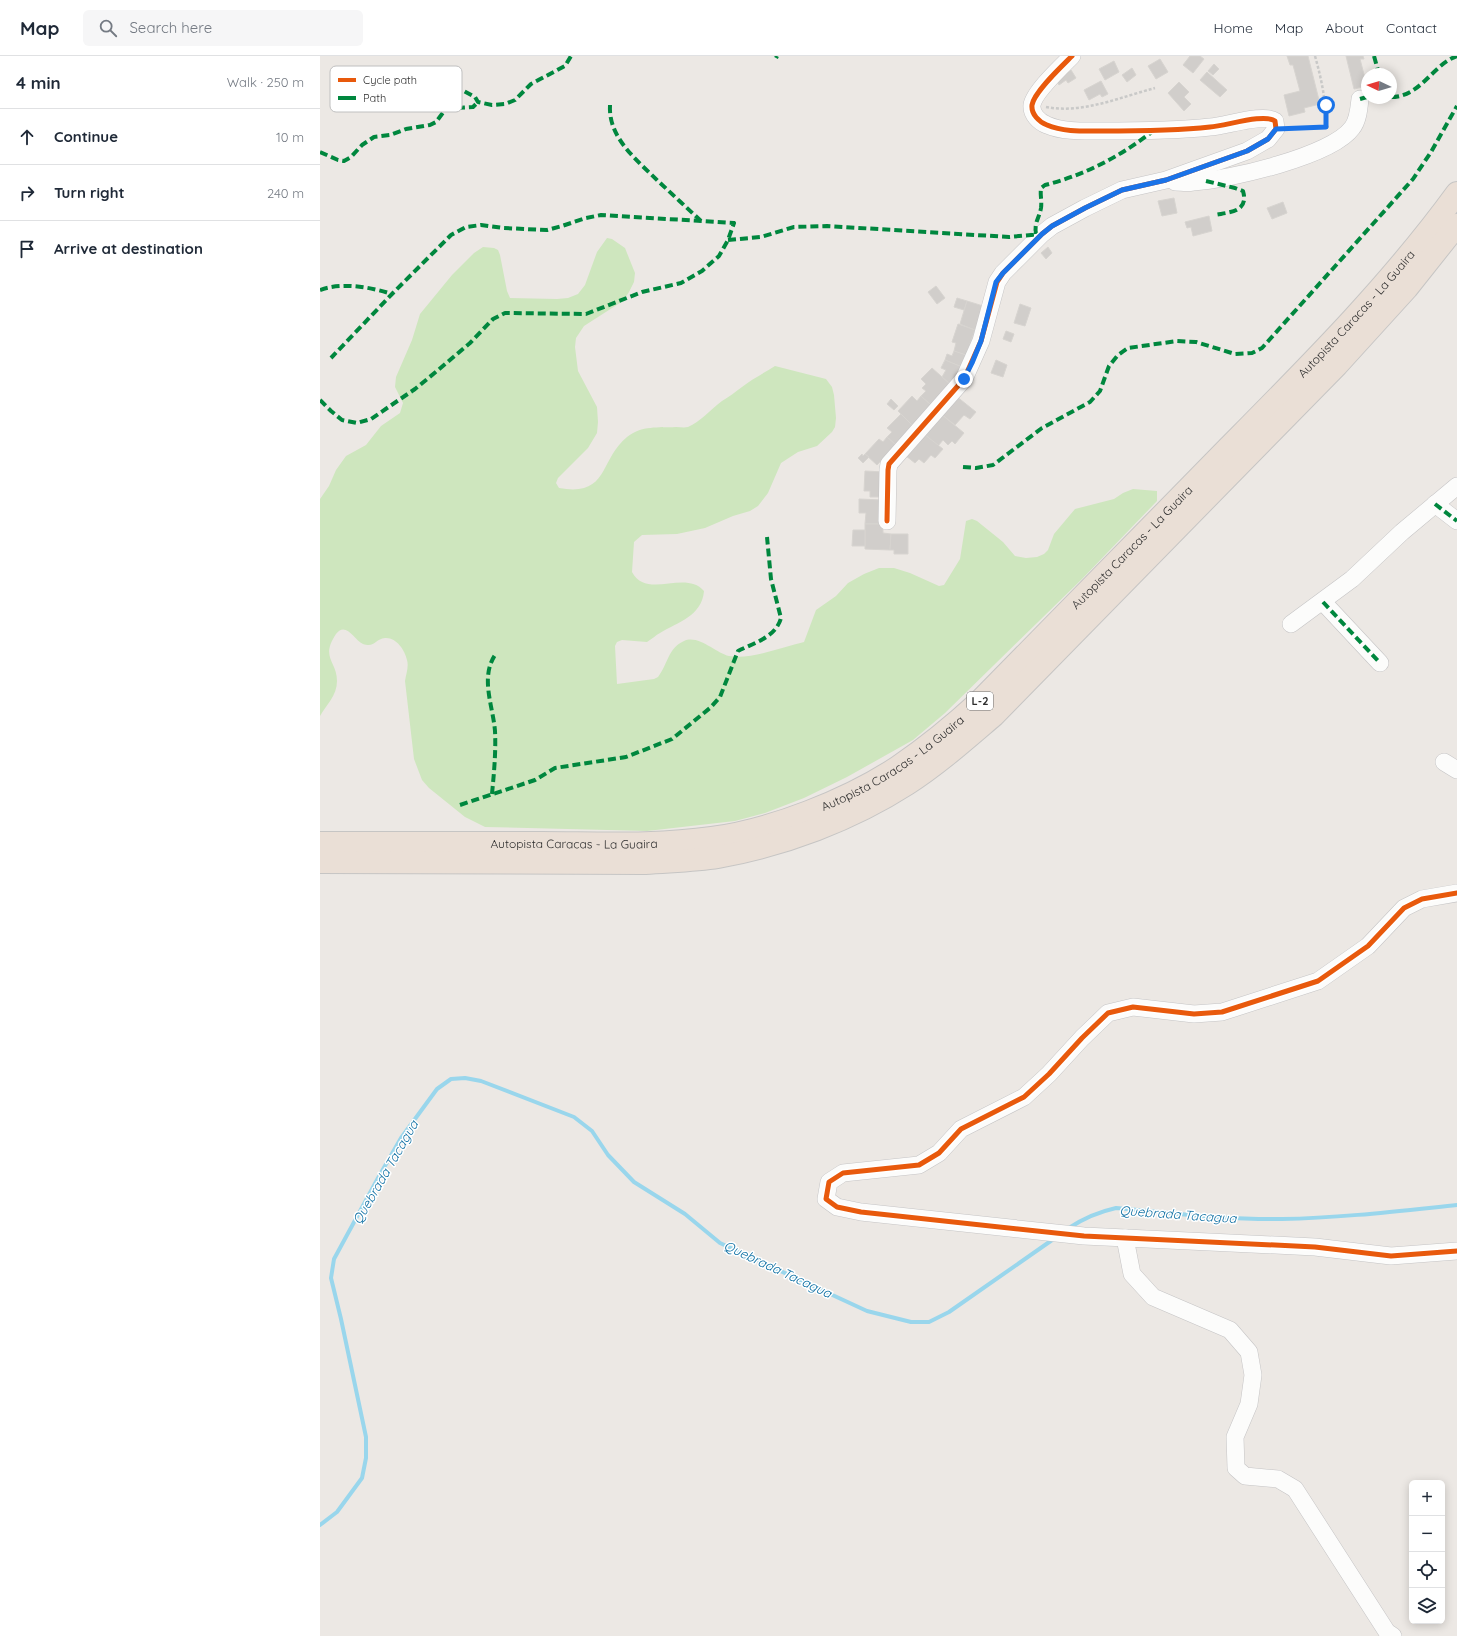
<!DOCTYPE html>
<html lang="en">
<head>
<meta charset="utf-8">
<style>
	:root { --surface:#fff; --page:#f6f6f7; --text:#1f2937; --muted:#747a83; --line:#e0e1e3 }
	body { margin:0; font-family:Quicksand,sans-serif; background:var(--page); color:var(--text) }
	.controls { position:absolute; right:12px; bottom:12px; display:grid; overflow:hidden; border-radius:6px; box-shadow:0 2px 10px #0003 }
	.controls button { width:36px; height:36px; display:grid; place-items:center; padding:0; border:0; border-bottom:1px solid var(--line); background:var(--surface); color:var(--text); font:20px sans-serif }
	.compass { position:absolute; left:1041px; top:12px; width:36px; height:36px; border-radius:50%; background:var(--surface); box-shadow:0 2px 10px #0003; rotate:274deg }
	.stop { position:absolute; width:12px; height:12px; margin:-9px; border:3px solid #1a73e8; border-radius:50%; background:#fff }
	.stop.end { background:#1a73e8; border-color:#fff; box-shadow:0 1px 4px #0008 }
	.list { margin:0; padding:0; list-style:none }
	h2 { display:flex; justify-content:space-between; align-items:center; height:52px; margin:0; padding:0 16px; font-size:17px }
	h2 small { font-size:13px; font-weight:400; color:var(--muted) }
	.list li { display:grid; grid-template-columns:26px 1fr auto; gap:12px; align-items:center; box-sizing:border-box; height:56px; padding:0 16px; border-top:1px solid var(--line) }
	.list b { display:block; font-size:15px; white-space:nowrap }
	.list em { font-size:13px; font-style:normal; color:var(--muted) }
	.icon { flex:none; width:22px; height:22px; fill:none; stroke:currentColor; stroke-width:2; stroke-linecap:round; stroke-linejoin:round }
	.map { position:relative; flex:none; width:1137px; height:1580px; overflow:hidden }
	header { display:flex; align-items:center; gap:24px; box-sizing:border-box; height:56px; padding:0 20px; background:var(--surface); border-bottom:1px solid var(--line) }
	header strong { font-size:19px }
	nav { display:flex; gap:22px; margin-inline-start:auto; font-size:14px }
	.search { width:280px; height:36px; background:var(--page); display:flex; align-items:center; gap:10px; box-sizing:border-box; padding:0 14px; border-radius:6px; color:var(--muted); font-size:15px }
	main { display:flex }
	aside { flex:1; background:var(--surface) }
	.map>svg:first-child { display:block }
	.green { fill:#cee6be }
	.lines { fill:none; stroke-linecap:round; stroke-linejoin:round }
	.stream { stroke:#99d6ec; stroke-width:4 }
	.building { fill:#d1cecb; stroke:#d7d4d0 }
	.minor-casing { stroke:#c5c4c5; stroke-width:18 }
	.highway-casing { stroke:#c6c5c4; stroke-width:24 }
	.path { stroke:#c9c9c8; stroke-width:2.5; stroke-dasharray:3 2; stroke-linecap:butt }
	.minor { stroke:#fcfcfb; stroke-width:17 }
	.highway { stroke:#eadfd6; stroke-width:22 }
	.quiet { stroke:#00873e; stroke-width:4; stroke-dasharray:8 4; stroke-linecap:butt }
	.cycleway-casing { stroke:#fff; stroke-width:8 }
	.cycleway { stroke:#e8590c; stroke-width:5 }
	.route { stroke:#1a73e8; stroke-width:5 }
	.labels { text-anchor:middle; dominant-baseline:central; stroke-width:3; stroke-linejoin:round; paint-order:stroke }
	.shield { fill:#fff; stroke:#6d6d6d; stroke-width:1 }
	.shield-label { font-size:11px; font-weight:bold; fill:#2e2e2e }
	.street-label { font-size:12px; fill:#2e2e2e; stroke:#fff }
	.water-label { font-size:13px; font-style:italic; fill:#0d6fa3; stroke:#fff }
	.key { fill:#fff; stroke:#c0c0c0; stroke-width:1 }
	.key-label { font-size:11px; fill:#2e2e2e }
</style>
</head>
<body>
<header>
<strong>Map</strong>
<div class="search"><svg class="icon" aria-label="search" viewBox="0 0 24 24"><circle cx="10" cy="10" r="6"/><path d="M15 15l6 6"/></svg>Search here</div>
<nav><a>Home</a><a>Map</a><a>About</a><a>Contact</a></nav>
</header>
<main>
<aside>
<h2>4 min<small>Walk · 250 m</small></h2>
<ul class="list">
<li><svg class="icon" aria-label="ahead" viewBox="0 0 24 24"><path d="M12 20V5M6 11l6-6 6 6"/></svg><div><b>Continue</b></div><em>10 m</em></li>
<li><svg class="icon" aria-label="right" viewBox="0 0 24 24"><path d="M7 20v-9h11M14 6l5 5-5 5"/></svg><div><b>Turn right</b></div><em>240 m</em></li>
<li><svg class="icon" aria-label="arrive" viewBox="0 0 24 24"><path d="M6 21V4h12l-3 4 3 4H6"/></svg><div><b>Arrive at destination</b></div></li>
</ul>
</aside>
<div class="map">
<svg width="1137" height="1580" viewBox="0 0 1137 1580">
	<rect width="100%" height="100%" fill="#ece8e4"/>
	<path class="green" d="M287,182L292,183L305,192L315,217L314,226L309,236L303,245L264,270L256,282L255,291L258,315L277,351L278,366L277,377L268,392L238,422L236,427L239,432C289,441 279,404 307,381C322,369 338,372 356,371C360,371 364,372 368,371C380,366 391,353 402,345C409,341 415,336 422,331C432,323 444,317 455,310L506,323L512,331L514,339L516,362L515,371L512,376L497,390L478,396L461,407L448,437L438,450L430,455L413,460L385,472L357,478L322,479L314,486L312,516C327,544 365,513 384,535C382,560 358,566 340,577C336,579 332,583 327,586L302,584L297,586L295,590L297,628L334,623L338,621C348,608 348,592 364,585C378,578 396,597 409,600C431,604 462,591 484,586L496,554L516,540L528,527L544,518L559,512H574L590,517L619,530L624,529L640,503L646,465L652,463L657,465L683,486L695,500L706,502L717,501L724,498L728,494L734,478L755,453L794,443L803,437L813,433L837,435V445L762,523L625,657L593,684L527,721L484,742L445,757L415,765L327,775L165,771L145,761L109,732L102,724L94,703L85,625C86,618 89,611 87,604C85,594 76,581 65,582C55,583 55,592 43,588C34,584 26,565 16,578C0,602 17,605 17,625C17,640 6,649 0,660V443L9,430L16,414L26,400L46,389L61,370L80,357L83,347L75,331L76,321L92,284L100,258L132,219L154,197L163,191L174,192L178,194L180,199L187,235L190,242L237,243L248,242L258,238L265,229L277,196Z"/>
	<g class="lines">
		<g class="stream">
			<path d="M749,1172C764,1162 778,1156 796,1152C851,1157 907,1164 962,1163C1020,1162 1079,1155 1137,1149"/>
			<polyline points="0,1469 17,1456 42,1422 46,1402 46,1381 21,1263 11,1222 14,1203 58,1122 81,1082 117,1033 131,1023 145,1022 161,1025 254,1061 272,1075 288,1099 314,1126 365,1158 400,1187 547,1255 591,1266 609,1266 629,1256 735,1182"/>
		</g>
	</g>
	<g class="building">
		<polygon points="870,0 880,0 884,3 873,17 863,9"/>
		<polygon points="967,0 988,0 1000,48 984,52 985,56 969,60 964,39 980,35 973,9 970,9"/>
		<polygon points="1026,0 1043,0 1044,3 1040,3 1047,30 1034,33"/>
		<polygon points="840,3 848,16 836,23 828,10"/>
		<polygon points="794,5 799,16 785,24 779,13"/>
		<polygon points="894,8 899,13 893,19 888,15"/>
		<polygon points="812,12 816,19 807,26 802,19"/>
		<polygon points="751,14 756,22 748,27 746,24 739,29 736,24"/>
		<polygon points="887,16 907,34 900,41 880,24"/>
		<polygon points="781,25 788,38 782,41 780,38 769,44 764,34"/>
		<polygon points="859,26 869,36 864,41 871,48 864,55 848,37"/>
		<polygon points="854,142 857,157 842,160 838,145"/>
		<polygon points="963,146 967,157 952,163 947,152"/>
		<polygon points="889,160 892,175 873,180 871,171 867,172 865,166"/>
		<polygon points="728,191 732,197 726,203 721,197"/>
		<polygon points="616,230 625,242 617,248 608,236"/>
		<polygon points="637,242 647,245 644,254 634,251"/>
		<polygon points="647,245 663,250 655,274 640,268"/>
		<polygon points="700,248 711,252 705,270 694,267"/>
		<polygon points="638,268 655,274 646,299 634,295 636,287 632,286"/>
		<polygon points="686,275 694,278 691,286 683,283"/>
		<polygon points="634,295 646,299 642,311 625,304 627,298 632,300"/>
		<polygon points="625,304 642,311 631,329 622,321 626,314 621,312"/>
		<polygon points="676,304 687,309 683,321 671,317"/>
		<polygon points="612,312 631,329 612,350 601,340 606,335 602,332 606,328 601,323"/>
		<polygon points="592,340 597,345 601,340 612,350 593,370 578,355"/>
		<polygon points="636,340 656,356 650,363 644,359 635,369 621,358"/>
		<polygon points="571,343 578,350 574,354 567,348"/>
		<polygon points="581,358 593,370 576,389 567,381 572,376 567,372"/>
		<polygon points="621,358 644,377 635,388 632,385 628,389 623,384 618,390 604,378"/>
		<polygon points="604,378 623,393 615,402 611,399 604,407 599,403 595,407 586,400"/>
		<polygon points="567,381 576,389 557,409 545,398 559,383 563,386"/>
		<polygon points="542,398 543,400 545,398 549,401 543,407 538,402"/>
		<polygon points="545,415 564,416 562,441 550,441 550,435 544,435"/>
		<polygon points="539,443 562,444 561,468 545,468 546,457 539,457"/>
		<polygon points="545,468 563,468 563,477 571,478 570,494 545,493"/>
		<polygon points="533,474 545,474 545,490 532,490"/>
		<polygon points="571,478 588,478 588,498 574,498 574,494 570,494"/>
	</g>
	<g class="lines">
		<defs>
			<g id="minor">
				<path d="M855,126C861,126 867,127 873,126C908,124 1012,100 1032,72C1038,65 1039,52 1040,43"/>
				<polyline points="1115,448 1137,465"/>
				<path d="M567,465L568,414L569,408L644,323L661,285L677,226L683,217L722,178L732,170L765,152L802,134L846,124L927,95L948,83L956,73L955,65C944,57 906,70 890,71C854,75 817,75 781,75C764,75 743,76 727,69C719,66 711,58 712,49C714,36 742,10 752,0"/>
				<polyline points="1003,546 1060,607"/>
				<polyline points="971,568 1032,523 1082,476 1137,430"/>
				<polyline points="1124,706 1137,714"/>
				<polyline points="1137,837 1102,843 1084,852 1048,890 998,925 902,956 874,958 813,951 788,957 762,982 729,1018 704,1041 641,1073 619,1097 599,1109 523,1117 509,1126 506,1143 517,1151 541,1156 764,1180 995,1191 1071,1200 1137,1195"/>
				<polyline points="805,1182 812,1218 833,1241 910,1274 929,1296 933,1319 929,1348 915,1381 916,1412 925,1420 958,1423 975,1433 1067,1576 1073,1580"/>
			</g>
			<g id="highway">
				<path id="s1" d="M0,787C74,787 147,787 221,787C278,787 336,790 392,782C452,774 528,744 578,711C607,691 634,669 660,645C744,560 827,475 910,390C990,309 1070,229 1137,137"/>
				<path d="M0,806L325,807C350,805 374,805 398,801C464,789 531,764 587,728C618,708 646,683 673,660L1017,309L1087,232L1137,169"/>
			</g>
		</defs>
		<use href="#minor" class="minor-casing"/>
		<use href="#highway" class="highway-casing"/>
		<g class="path">
			<path d="M995,0C1002,25 1006,45 1006,71"/>
			<path d="M726,51C762,58 801,41 835,32"/>
			<polyline points="971,72 1010,71"/>
		</g>
		<use href="#minor" class="minor"/>
		<use href="#highway" class="highway"/>
		<g class="quiet">
			<polyline points="1054,0 1059,18"/>
			<polyline points="456,2 457,0"/>
			<polyline points="99,21 142,34 155,41 158,46 172,49 185,48 195,44 211,28 245,10 251,0"/>
			<path d="M1071,41C1101,41 1112,9 1137,0"/>
			<polyline points="1040,43 1047,41"/>
			<path d="M290,49C288,82 317,104 338,125C352,138 367,152 381,165"/>
			<polyline points="0,96 18,104 24,105 31,101 42,89 54,81 70,79 86,73 110,69 116,66 125,54 132,52 153,51 158,46"/>
			<path d="M886,125L915,132L923,135C929,156 910,156 895,159"/>
			<path d="M716,178C714,166 719,163 721,152C722,145 720,139 721,132L725,129C765,119 801,100 833,75"/>
			<polyline points="408,184 441,181 474,171 507,170 689,181 722,178"/>
			<path d="M0,234C22,226 50,231 72,238"/>
			<polyline points="0,344 11,355 22,364 37,367 51,363 95,333 117,315 150,287 173,263 185,257 266,258 322,236 361,227 382,215 399,200 408,184 414,167 281,159 266,162 242,170 227,174 183,172 161,169 146,171 131,179 72,238 11,302"/>
			<polyline points="643,411 656,412 673,409 722,372 770,346 780,335 789,310 798,299 808,292 857,285 876,286 915,298 932,297 942,292 1093,123 1111,96 1137,50"/>
			<polyline points="1115,448 1137,465"/>
			<polyline points="1003,546 1060,607"/>
			<path d="M172,738C174,717 176,696 175,675C173,650 160,622 175,599"/>
			<path d="M140,749L215,724L235,712L306,701L352,683L390,652L400,641L418,595C434,587 456,581 461,562L451,523L447,481"/>
		</g>
		<defs>
			<g id="cycleway">
				<path d="M567,465L568,414L569,408L644,323L661,285L677,226L683,217L722,178L732,170L765,152L802,134L846,124L927,95L948,83L956,73L955,65C944,57 906,70 890,71C854,75 817,75 781,75C764,75 743,76 727,69C719,66 711,58 712,49C714,36 742,10 752,0"/>
				<polyline points="1137,837 1102,843 1084,852 1048,890 998,925 902,956 874,958 813,951 788,957 762,982 729,1018 704,1041 641,1073 619,1097 599,1109 523,1117 509,1126 506,1143 517,1151 541,1156 764,1180 995,1191 1071,1200 1137,1195"/>
			</g>
		</defs>
		<use href="#cycleway" class="cycleway-casing"/>
		<use href="#cycleway" class="cycleway"/>
	</g>
	<g class="lines">
		<polyline class="route" points="644,323 652,307 661,285 676,226 683,217 722,178 732,170 765,152 802,134 846,124 927,95 948,83 956,73 1006,71 1006,49"/>
	</g>
	<g class="labels">
		<rect class="shield" x="647" y="636" width="26" height="18" rx="3"/>
		<g class="shield-label">
			<text x="660" y="645">L-2</text>
		</g>
		<g class="street-label">
			<text stroke="none"><textPath href="#s1" startOffset="1238">Autopista Caracas - La Guaira</textPath></text>
			<text stroke="none"><textPath href="#s1" startOffset="914">Autopista Caracas - La Guaira</textPath></text>
			<text stroke="none"><textPath href="#s1" startOffset="590">Autopista Caracas - La Guaira</textPath></text>
			<text stroke="none"><textPath href="#s1" startOffset="254">Autopista Caracas - La Guaira</textPath></text>
		</g>
		<g class="water-label">
			<text transform="translate(65 1116) rotate(-60)">Quebrada Tacagua</text>
			<text transform="translate(858 1158) rotate(4)">Quebrada Tacagua</text>
			<text transform="translate(458 1213) rotate(25)">Quebrada Tacagua</text>
		</g>
	</g>
	<rect x="10" y="10" width="132" height="46" rx="6" class="key"/>
	<rect x="18" y="22" width="18" height="4" fill="#e8590c"/>
	<rect x="18" y="40" width="18" height="4" fill="#00873e"/>
	<g class="key-label">
		<text x="43" y="28">Cycle path</text>
		<text x="43" y="46">Path</text>
	</g>
</svg>
<div class="controls">
<button>+</button>
<button>−</button>
<button><svg class="icon" aria-label="locate" viewBox="0 0 24 24"><circle cx="12" cy="12" r="6"/><path d="M12 2v4M12 18v4M2 12h4M18 12h4"/></svg></button>
<button><svg class="icon" aria-label="layers" viewBox="0 0 24 24"><path d="M12 4l9 5-9 5-9-5zM3 14l9 5 9-5"/></svg></button>
</div>
<svg class="compass" viewBox="-18 -18 36 36"><path d="M0-13l5 13h-10z" fill="#e53935"/><path d="M0 13l5-13h-10z" fill="#747a83"/></svg>
<div class="stop" style="left:1006px;top:49px"></div>
<div class="stop end" style="left:644px;top:323px"></div>
</div>
</main>
</body>
</html>
